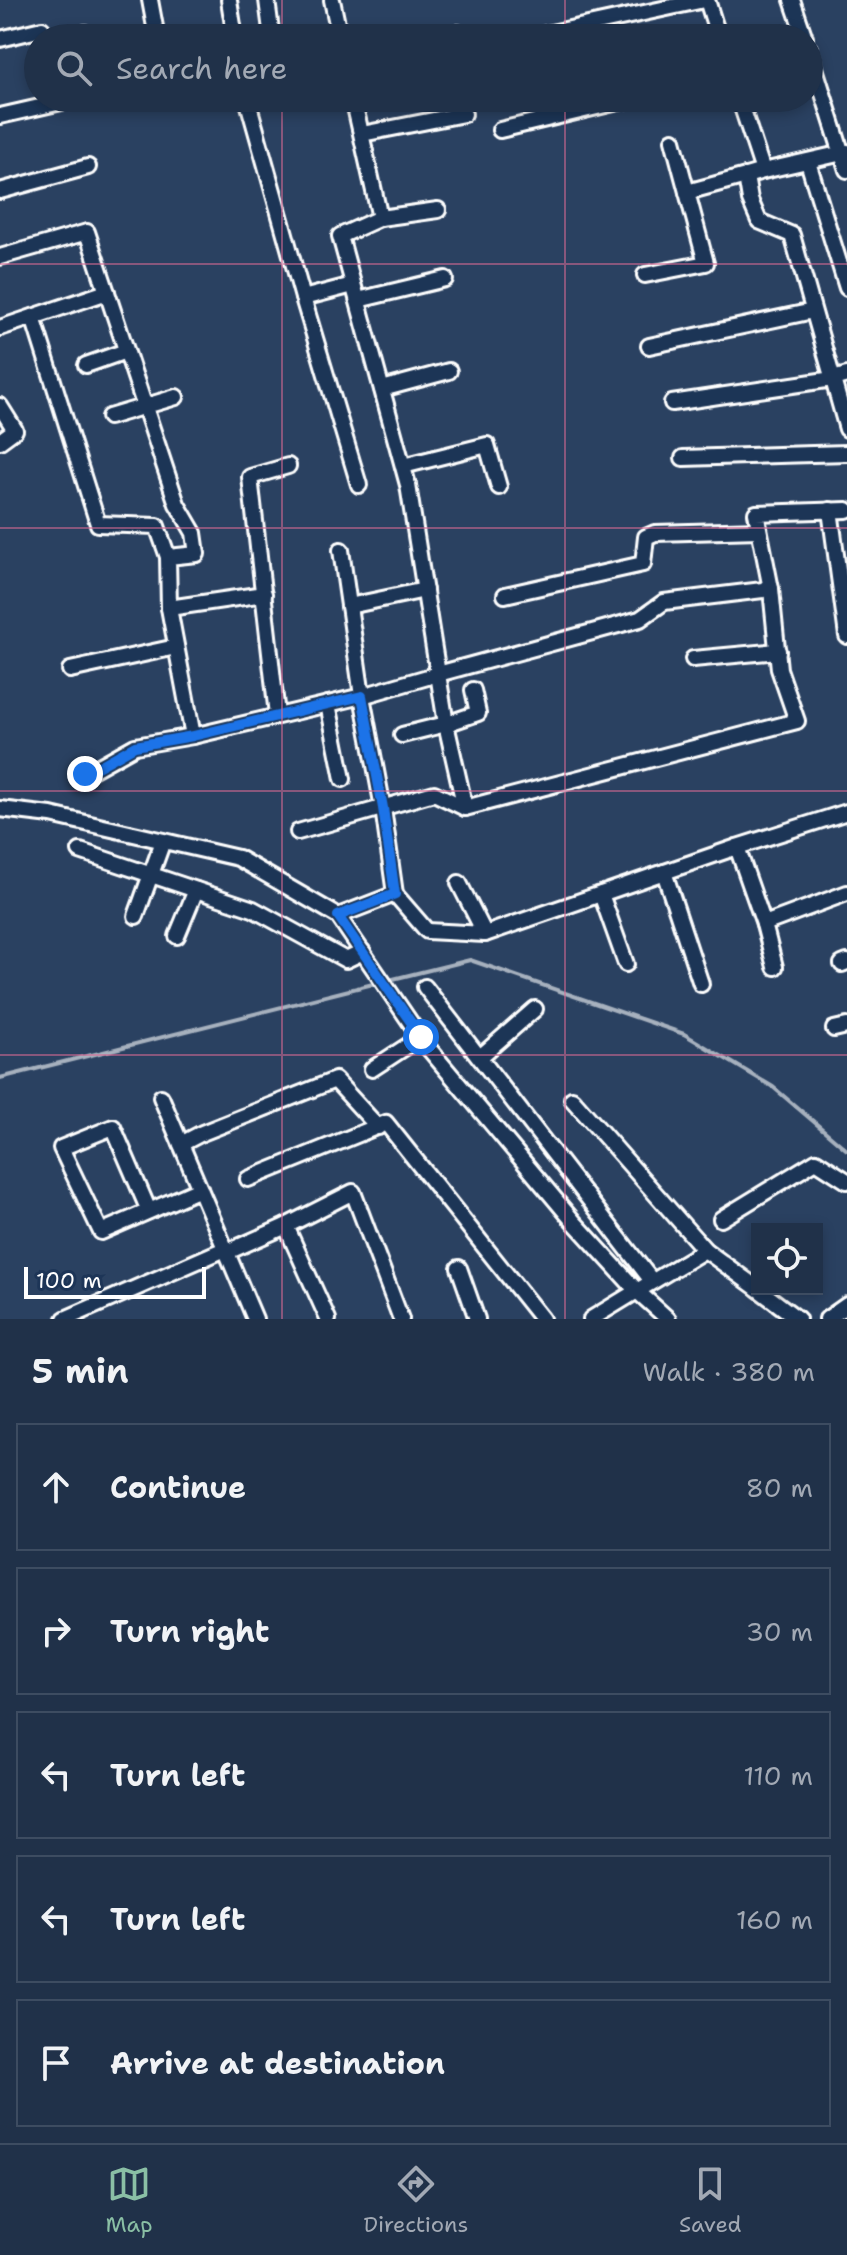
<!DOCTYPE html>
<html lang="en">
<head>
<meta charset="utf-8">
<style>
	:root { --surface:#203149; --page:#283950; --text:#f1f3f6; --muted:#a2a9b4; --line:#3d4c61; --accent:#8abfa5 }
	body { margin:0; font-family:"Shantell Sans",sans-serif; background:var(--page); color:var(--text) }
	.controls { position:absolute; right:24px; bottom:24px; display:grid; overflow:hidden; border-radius:0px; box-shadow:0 4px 12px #0003 }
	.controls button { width:72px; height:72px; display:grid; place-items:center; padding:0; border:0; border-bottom:2px solid var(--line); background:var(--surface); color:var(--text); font:40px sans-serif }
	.scale { position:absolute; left:24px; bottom:20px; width:182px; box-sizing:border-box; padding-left:8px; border:4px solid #fff; border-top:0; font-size:22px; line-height:28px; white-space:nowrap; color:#fff; -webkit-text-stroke:6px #1d3557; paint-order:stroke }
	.stop { position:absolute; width:24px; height:24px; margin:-18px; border:6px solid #1a73e8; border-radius:50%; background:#fff }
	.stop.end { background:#1a73e8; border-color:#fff; box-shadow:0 2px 8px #0008 }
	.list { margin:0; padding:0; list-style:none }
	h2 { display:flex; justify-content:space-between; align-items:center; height:104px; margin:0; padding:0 32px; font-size:34px }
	h2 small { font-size:26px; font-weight:400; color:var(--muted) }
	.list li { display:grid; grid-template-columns:52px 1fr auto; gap:24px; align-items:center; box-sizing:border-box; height:128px; margin:0 16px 16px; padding:0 16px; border:2px solid var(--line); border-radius:0px }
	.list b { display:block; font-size:30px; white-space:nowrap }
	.list em { font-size:26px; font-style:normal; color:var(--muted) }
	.icon { flex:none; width:44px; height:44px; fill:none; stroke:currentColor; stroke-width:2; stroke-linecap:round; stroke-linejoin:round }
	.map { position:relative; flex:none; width:847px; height:1319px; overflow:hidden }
	.search { position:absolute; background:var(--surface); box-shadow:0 4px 12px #0003; left:24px; right:24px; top:24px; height:88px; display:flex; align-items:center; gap:20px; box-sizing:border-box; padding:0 28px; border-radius:44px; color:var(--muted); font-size:30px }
	.sheet { height:824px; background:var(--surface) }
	nav { display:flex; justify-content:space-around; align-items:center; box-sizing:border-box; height:112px; border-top:2px solid var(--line); background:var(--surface); font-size:22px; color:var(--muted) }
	nav a { display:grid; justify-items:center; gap:4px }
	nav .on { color:var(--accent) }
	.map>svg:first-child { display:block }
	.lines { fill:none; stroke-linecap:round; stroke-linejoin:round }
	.stream { stroke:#a7b1be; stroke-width:4 }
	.minor-casing { stroke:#fff; stroke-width:20 }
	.minor { stroke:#1d3557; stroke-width:14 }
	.route { stroke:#1a73e8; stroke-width:10 }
	.grid { fill:none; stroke:#d76994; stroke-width:2; stroke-opacity:0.55 }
</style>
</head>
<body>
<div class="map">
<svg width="847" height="1319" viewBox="0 0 847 1319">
	<rect width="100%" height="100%" fill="#2a4161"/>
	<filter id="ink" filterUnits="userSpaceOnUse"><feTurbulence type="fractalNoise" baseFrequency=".0125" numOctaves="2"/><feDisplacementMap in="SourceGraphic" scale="16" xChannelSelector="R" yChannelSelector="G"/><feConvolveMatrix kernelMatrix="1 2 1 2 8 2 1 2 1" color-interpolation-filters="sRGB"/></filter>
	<g filter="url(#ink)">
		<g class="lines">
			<g class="stream">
				<polyline points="393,979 470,960 684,1034 773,1087 847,1150"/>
				<polyline points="0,1078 373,984"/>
			</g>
			<defs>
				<g id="minor">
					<polyline points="150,0 157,38"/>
					<polyline points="229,0 235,38"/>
					<polyline points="267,0 272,38"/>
					<polyline points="332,0 340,38"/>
					<polyline points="707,0 719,38"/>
					<polyline points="792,0 805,38"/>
					<polyline points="85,33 86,38"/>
					<polyline points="436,38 458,33 466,38"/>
					<polyline points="528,38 704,0"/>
					<polyline points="0,39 42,29"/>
					<polyline points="809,49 847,170"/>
					<polyline points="739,98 763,171 847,152"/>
					<polyline points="248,102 303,298"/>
					<polyline points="0,116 79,98"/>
					<polyline points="500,130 635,98"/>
					<polyline points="362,134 464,114"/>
					<polyline points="808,162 847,288"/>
					<polyline points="763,171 746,176 750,200 759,221 792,235 847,429"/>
					<polyline points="0,191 88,167"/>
					<polyline points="687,192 746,176"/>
					<polyline points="380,218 438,210"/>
					<polyline points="0,257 87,232 177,504 194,533 197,554 168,557 169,608 193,736"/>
					<polyline points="645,275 706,263 673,140"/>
					<polyline points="353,285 303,298 359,485"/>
					<polyline points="358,300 445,279"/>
					<polyline points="33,317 98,524 157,526 168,557"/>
					<polyline points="0,328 107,292"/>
					<polyline points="649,346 813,311"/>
					<polyline points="86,365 126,351"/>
					<polyline points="382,389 449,371"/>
					<polyline points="672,403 833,379 847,375"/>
					<polyline points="0,406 15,430 0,441"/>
					<polyline points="109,417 176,397"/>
					<polyline points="683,458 847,453"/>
					<polyline points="403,466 487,445 499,487"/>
					<polyline points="830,510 847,636"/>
					<polyline points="505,595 643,564 646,537 655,533 759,530"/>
					<polyline points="349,606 425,590"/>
					<polyline points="169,608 264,594"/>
					<polyline points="693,659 778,651"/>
					<polyline points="70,670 176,647"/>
					<polyline points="473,690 478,713 446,724 465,808 797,721 779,669 771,589"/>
					<polyline points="328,704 343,779"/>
					<polyline points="277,715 250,477 288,466"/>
					<polyline points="402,735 446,724 438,674 640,619 664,602 771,589 756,513 847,510"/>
					<polyline points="85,774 135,746 193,736 362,696 341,550"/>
					<polyline points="0,809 51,815 238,858 338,916 395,894 383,808 362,696 438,674 408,485 340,236 380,218 353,98"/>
					<polyline points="298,832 434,793 465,808"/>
					<polyline points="737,847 764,924 775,967"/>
					<polyline points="80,851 253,909 346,960 363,952"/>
					<polyline points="664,872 701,984"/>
					<polyline points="459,883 485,934"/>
					<polyline points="395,894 427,931 485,934 737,847 847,812"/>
					<polyline points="601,894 626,964"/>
					<polyline points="136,916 163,841"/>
					<polyline points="338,916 425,1044 574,1222 637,1291 591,1319"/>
					<polyline points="764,924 847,893"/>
					<polyline points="177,936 196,890"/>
					<polyline points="842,964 847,962"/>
					<polyline points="425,987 652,1281"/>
					<polyline points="834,1029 847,1026"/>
					<polyline points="480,1057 535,1009"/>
					<polyline points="372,1069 421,1037"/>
					<polyline points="161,1097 255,1319"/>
					<polyline points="572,1099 705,1250 757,1288"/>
					<polyline points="181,1144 202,1133 335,1080 378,1127"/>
					<polyline points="248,1179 386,1123 542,1319"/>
					<polyline points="149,1211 113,1127 61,1148 101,1232 200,1189"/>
					<polyline points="721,1219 816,1161 847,1181"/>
					<polyline points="286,1226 353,1192 401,1319"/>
					<polyline points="227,1252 286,1226 328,1319"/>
					<polyline points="459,1268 477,1319"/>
					<polyline points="758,1289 798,1319"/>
					<polyline points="65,1319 225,1249"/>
					<polyline points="668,1319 637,1291 705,1250"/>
					<polyline points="827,1319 847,1305"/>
				</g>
			</defs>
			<use href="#minor" class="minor-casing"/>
			<use href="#minor" class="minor"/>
		</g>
	</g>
	<g class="lines" filter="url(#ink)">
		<polyline class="route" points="85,774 135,746 193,736 362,696 383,808 395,894 338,916 421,1037"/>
	</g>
	<path class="grid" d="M282,0V38M565,0V38M282,98V1319M565,98V1319M0,264H847M0,528H847M0,791H847M0,1055H847"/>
</svg>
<div class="controls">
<button><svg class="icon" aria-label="locate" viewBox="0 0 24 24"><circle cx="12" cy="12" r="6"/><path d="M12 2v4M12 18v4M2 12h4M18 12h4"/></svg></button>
</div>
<div class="scale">100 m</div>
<div class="stop" style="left:421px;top:1037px"></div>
<div class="stop end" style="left:85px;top:774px"></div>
<div class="search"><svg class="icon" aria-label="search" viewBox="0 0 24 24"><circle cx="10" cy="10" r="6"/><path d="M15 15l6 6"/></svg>Search here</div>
</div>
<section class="sheet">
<h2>5 min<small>Walk · 380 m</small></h2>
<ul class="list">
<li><svg class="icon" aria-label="ahead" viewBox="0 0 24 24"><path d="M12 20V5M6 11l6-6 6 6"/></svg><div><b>Continue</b></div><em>80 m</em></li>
<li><svg class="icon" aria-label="right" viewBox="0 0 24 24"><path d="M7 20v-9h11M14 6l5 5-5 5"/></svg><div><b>Turn right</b></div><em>30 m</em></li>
<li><svg class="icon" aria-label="left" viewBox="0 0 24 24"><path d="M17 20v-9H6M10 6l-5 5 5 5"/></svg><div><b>Turn left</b></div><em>110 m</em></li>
<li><svg class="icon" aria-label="left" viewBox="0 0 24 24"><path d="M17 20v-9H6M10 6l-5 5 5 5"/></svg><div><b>Turn left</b></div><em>160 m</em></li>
<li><svg class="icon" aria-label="arrive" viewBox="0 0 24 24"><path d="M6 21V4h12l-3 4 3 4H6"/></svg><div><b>Arrive at destination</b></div></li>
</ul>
</section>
<nav>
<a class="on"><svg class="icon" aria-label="map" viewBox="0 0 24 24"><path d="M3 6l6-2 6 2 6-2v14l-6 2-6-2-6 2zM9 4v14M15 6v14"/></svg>Map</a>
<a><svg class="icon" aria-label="directions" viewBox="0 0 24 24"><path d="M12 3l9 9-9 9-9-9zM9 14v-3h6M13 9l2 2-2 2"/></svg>Directions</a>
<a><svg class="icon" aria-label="saved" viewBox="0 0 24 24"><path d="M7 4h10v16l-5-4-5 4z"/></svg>Saved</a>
</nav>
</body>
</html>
